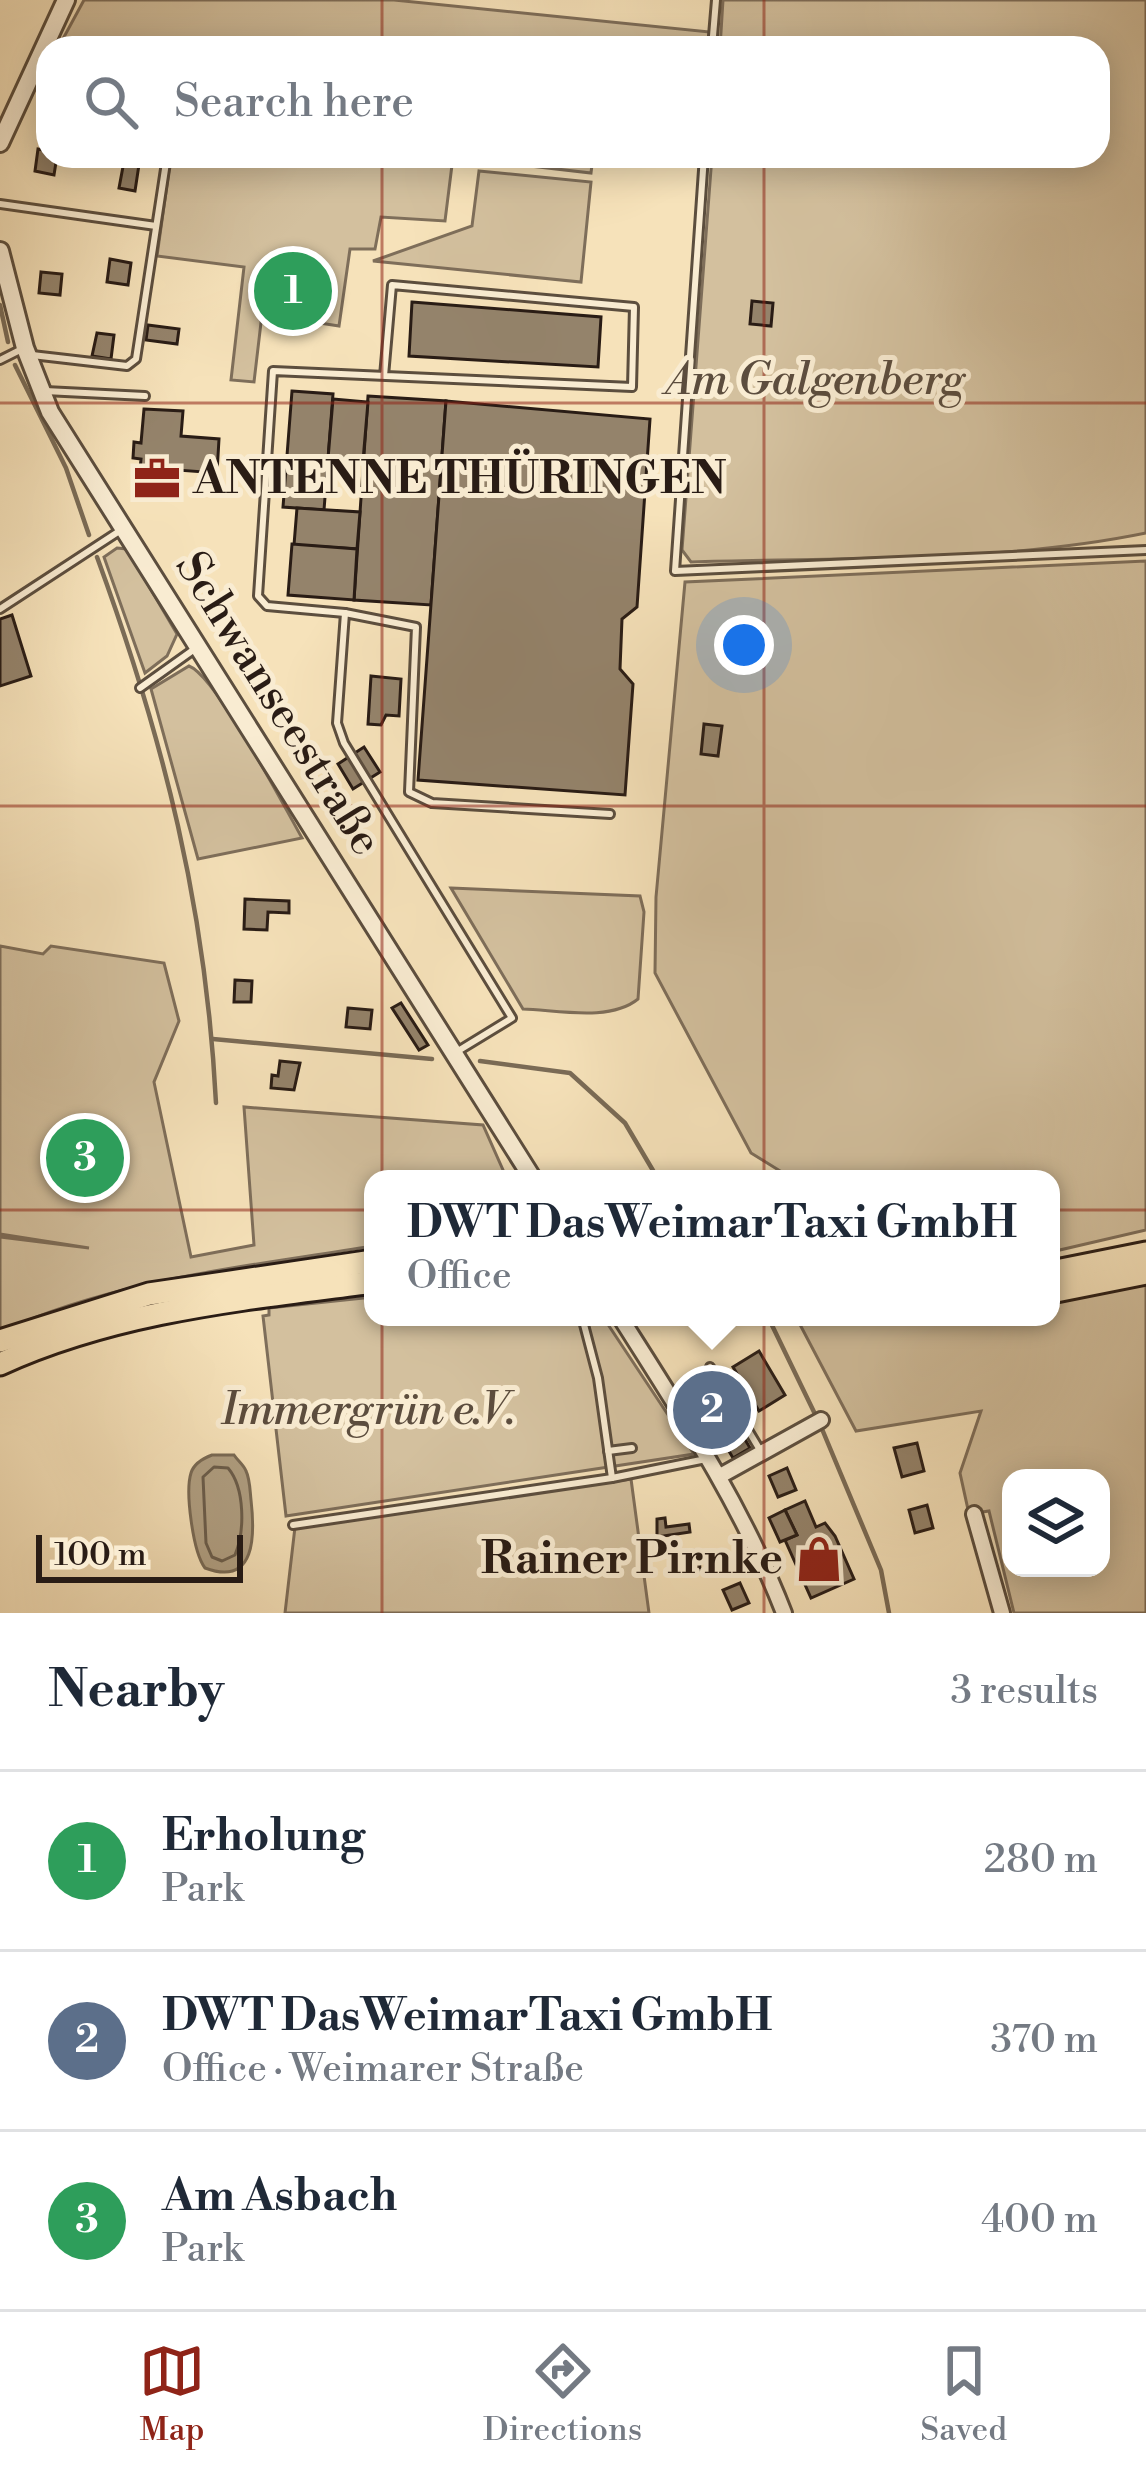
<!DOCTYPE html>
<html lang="en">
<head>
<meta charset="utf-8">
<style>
	:root { --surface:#fff; --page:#f2f2f3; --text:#1f2937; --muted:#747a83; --line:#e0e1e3; --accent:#8f2418 }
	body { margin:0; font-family:"Libre Bodoni",serif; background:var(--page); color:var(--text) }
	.controls { position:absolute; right:36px; bottom:36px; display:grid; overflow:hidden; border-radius:24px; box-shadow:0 6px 30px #0003 }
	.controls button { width:108px; height:108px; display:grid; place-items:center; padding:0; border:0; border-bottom:3px solid var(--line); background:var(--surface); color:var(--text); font:60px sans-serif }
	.scale { position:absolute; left:36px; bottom:30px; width:207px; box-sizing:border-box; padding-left:12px; border:6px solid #291c15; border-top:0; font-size:33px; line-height:42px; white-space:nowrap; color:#291c15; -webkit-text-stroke:9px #f9ecd2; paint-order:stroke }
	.you { position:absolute; left:744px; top:645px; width:42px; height:42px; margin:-30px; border:9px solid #fff; border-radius:50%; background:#1a73e8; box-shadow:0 0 0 18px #1a73e833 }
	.badge { display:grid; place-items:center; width:78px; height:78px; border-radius:50%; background:var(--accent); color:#fff; font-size:39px; font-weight:700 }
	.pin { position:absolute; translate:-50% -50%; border:6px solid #fff; box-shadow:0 3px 12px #0006 }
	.popup { position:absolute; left:364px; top:1170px; width:696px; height:156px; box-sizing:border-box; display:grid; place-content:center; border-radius:24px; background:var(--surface); filter:drop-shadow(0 3px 9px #0005); font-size:39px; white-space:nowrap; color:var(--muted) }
	.popup b { font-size:45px; color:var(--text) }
	.popup::after { content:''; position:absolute; left:50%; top:100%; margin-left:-24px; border:24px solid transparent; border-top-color:var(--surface) }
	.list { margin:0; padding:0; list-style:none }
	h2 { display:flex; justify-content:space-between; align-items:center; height:156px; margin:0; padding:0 48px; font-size:51px }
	h2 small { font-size:39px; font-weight:400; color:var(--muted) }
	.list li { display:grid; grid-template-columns:78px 1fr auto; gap:36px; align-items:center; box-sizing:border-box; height:180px; padding:0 48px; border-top:3px solid var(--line) }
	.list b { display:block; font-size:45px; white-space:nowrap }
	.list p { margin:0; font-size:39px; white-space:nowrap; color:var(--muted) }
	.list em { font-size:39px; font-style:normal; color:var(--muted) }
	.icon { flex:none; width:66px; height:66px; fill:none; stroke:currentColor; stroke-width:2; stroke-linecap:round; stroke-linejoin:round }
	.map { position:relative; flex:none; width:1146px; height:1613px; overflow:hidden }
	.search { position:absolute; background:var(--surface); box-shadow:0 6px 30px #0003; left:36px; right:36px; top:36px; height:132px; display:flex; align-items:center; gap:30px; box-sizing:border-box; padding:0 42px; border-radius:36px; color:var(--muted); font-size:45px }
	.sheet { height:696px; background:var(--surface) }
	nav { display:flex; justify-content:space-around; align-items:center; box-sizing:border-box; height:168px; border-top:3px solid var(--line); background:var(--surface); font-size:33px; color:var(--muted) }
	nav a { display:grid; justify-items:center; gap:6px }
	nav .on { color:var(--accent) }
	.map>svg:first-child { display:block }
	.green { fill:#d3c09e; stroke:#7e6e5a; stroke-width:3; fill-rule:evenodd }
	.water { fill:#b09f82; stroke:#7a6b56; stroke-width:3 }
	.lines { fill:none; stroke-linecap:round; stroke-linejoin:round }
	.shore { stroke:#6c5e4c; stroke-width:3 }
	.stream { stroke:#7a6b56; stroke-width:4.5 }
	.building { fill:#94836b; stroke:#291c15; stroke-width:3 }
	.service-casing { stroke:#5c4e3e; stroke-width:12 }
	.minor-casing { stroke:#5c4e3e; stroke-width:20 }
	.tertiary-casing { stroke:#5c4e3e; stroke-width:22 }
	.primary-casing { stroke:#291c15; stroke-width:27 }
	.service { stroke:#f9ecd2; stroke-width:6 }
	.minor { stroke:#f9ecd2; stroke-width:14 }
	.tertiary { stroke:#f9ecd2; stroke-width:16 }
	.primary { stroke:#f6e2ba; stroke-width:21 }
	.grid { fill:none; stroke:#8f2418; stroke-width:3; stroke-opacity:0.55 }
	.labels { text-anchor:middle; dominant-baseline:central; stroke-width:10; stroke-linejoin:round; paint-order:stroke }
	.park-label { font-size:45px; font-style:italic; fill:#5c4d3e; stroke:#f9ecd2 }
	.poi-label { font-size:45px; font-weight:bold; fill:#291c15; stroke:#f9ecd2; text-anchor:start }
	.street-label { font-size:45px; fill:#291c15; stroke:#f9ecd2 }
</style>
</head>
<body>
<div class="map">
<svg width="1146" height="1613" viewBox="0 0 1146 1613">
	<rect width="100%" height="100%" fill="#f6e2ba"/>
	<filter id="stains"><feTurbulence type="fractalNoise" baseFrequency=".00167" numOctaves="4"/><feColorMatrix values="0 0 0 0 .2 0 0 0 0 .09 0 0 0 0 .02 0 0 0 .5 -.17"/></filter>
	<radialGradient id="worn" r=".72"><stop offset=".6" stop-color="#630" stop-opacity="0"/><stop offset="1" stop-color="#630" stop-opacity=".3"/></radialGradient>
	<g class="green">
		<polygon points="84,0 394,0 710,32 708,48 58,48"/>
		<path d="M723,0H1146V533C1000,563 840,557 691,562L682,550L712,156H1098V48H720Z"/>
		<polygon points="171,156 593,156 591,173 453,157 445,221 381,217 375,249 350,249 339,326 262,314 254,382 231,380 244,267 157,256"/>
		<polygon points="479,171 591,182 581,282 373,261 472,226"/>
		<polygon points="117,548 127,549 177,634 167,656 145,673 104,557"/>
		<polygon points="1146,561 1146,1230 1051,1252 1051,1179 793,1179 751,1153 655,973 656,897 685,582"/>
		<path d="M189,666C216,676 284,806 302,838L198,859L151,689Z"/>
		<path d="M451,888L640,896L644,912L638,999C610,1022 557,1010 523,1009Z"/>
		<path d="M0,946L43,954L51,946L164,963L179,1021L154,1082L191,1257L254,1245L244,1107L483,1125L507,1179H373V1246C245,1267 119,1278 0,1332V1237L89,1248L0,1234Z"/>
		<path d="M1146,1279V1613H1014L989,1511L969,1514L960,1473L981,1411L856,1431L796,1317H1051V1298ZM1011,1478H1101V1568H1011Z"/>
		<polygon points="373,1297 373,1317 603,1317 694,1454 286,1516 263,1316 269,1315 269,1308"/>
		<polygon points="631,1479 649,1613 285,1613 295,1527"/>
	</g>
	<path class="water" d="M212,1455H234C238,1461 244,1465 246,1471C250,1479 250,1491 251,1500C255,1535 256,1587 205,1568C193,1552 185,1492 191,1473C194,1463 204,1458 212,1455Z"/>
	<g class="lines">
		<path class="shore" d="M214,1467L228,1468C245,1488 245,1531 235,1555L222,1561L212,1557L206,1543L203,1477Z"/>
		<g class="stream">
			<polyline points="0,305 8,342"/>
			<polyline points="15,365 66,468 89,535"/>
			<path d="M97,557C164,740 206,908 216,1103"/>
			<polyline points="213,1039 432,1059"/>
			<polyline points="480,1061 570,1073 625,1123 658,1179"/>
			<polyline points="768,1317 814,1412"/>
			<polyline points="822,1429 881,1570 889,1613"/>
		</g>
	</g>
	<g class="building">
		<polygon points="38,149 48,151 48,156 57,156 54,175 35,171"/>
		<polygon points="125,156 140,158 135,191 119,188"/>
		<polygon points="110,259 131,263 128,285 107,282"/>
		<polygon points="41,272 62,274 60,295 39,293"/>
		<polygon points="752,301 773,303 771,326 750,324"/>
		<polygon points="412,302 601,317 598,367 409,356"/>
		<polygon points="148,325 179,329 177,344 146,340"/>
		<polygon points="97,333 114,335 111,359 92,356"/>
		<polygon points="292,391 333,394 324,510 283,507"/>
		<polygon points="368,396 446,401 431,605 354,600"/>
		<polygon points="333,399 368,402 363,461 328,459"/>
		<polygon points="446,401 650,419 637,607 622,619 620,669 633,684 625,795 418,780"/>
		<polygon points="144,409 183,411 181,436 219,439 217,473 178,470 177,494 138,491 141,459 133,458 134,442 141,443"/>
		<polygon points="297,508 360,512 357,549 294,545"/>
		<polygon points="292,544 357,549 354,600 288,595"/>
		<polygon points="12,615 31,676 0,686 0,619"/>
		<polygon points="371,676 401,679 399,716 386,715 381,725 368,724"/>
		<polygon points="704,724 722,726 718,756 701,754"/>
		<polygon points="364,747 380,772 353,789 338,764"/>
		<polygon points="245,899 289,901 289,913 268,912 267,930 244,929"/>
		<polygon points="235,980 252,981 251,1002 234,1002"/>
		<polygon points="401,1003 428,1045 419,1050 392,1008"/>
		<polygon points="348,1008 372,1010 370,1029 346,1027"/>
		<polygon points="280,1061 300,1063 294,1090 271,1088 272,1075 278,1076"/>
		<polygon points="759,1351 785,1395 759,1411 733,1367"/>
		<polygon points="708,1388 728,1422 733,1419 750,1448 733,1458 696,1395"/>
		<polygon points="917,1443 924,1471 902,1477 894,1448"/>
		<polygon points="787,1468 796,1490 778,1497 769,1476"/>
		<polygon points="805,1501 816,1527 825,1523 835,1536 854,1579 811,1598 785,1540 797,1535 785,1510"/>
		<polygon points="927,1505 933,1528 915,1533 909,1510"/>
		<polygon points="785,1510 797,1535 780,1542 769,1518"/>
		<polygon points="665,1518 666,1527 689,1524 690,1532 657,1537 657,1519"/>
		<polygon points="699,1550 700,1571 683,1572 682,1551"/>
		<polygon points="740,1583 749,1603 732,1610 723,1590"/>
	</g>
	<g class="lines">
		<defs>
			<g id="service">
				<polyline points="712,48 716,0"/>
				<polyline points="704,156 675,571 1146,550"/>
				<polyline points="0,204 156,226"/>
				<polyline points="32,355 127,366 136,359 167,156"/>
				<polyline points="0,360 24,348"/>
				<polyline points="45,391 145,396"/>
				<polyline points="0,609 121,530"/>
				<polyline points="345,613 267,606 258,596 273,371 632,387 634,307 392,285 384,376"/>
				<polyline points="140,688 196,648"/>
				<polyline points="458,1051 512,1018 344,743 337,723 345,613 416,627 409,792 432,803 610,814"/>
				<polyline points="582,1317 598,1378 612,1478"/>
				<polyline points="710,1367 760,1450"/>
				<polyline points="608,1451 632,1448"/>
				<polyline points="293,1525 612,1478 706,1459"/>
			</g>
			<g id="minor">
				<path d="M620,1317C681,1413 743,1507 784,1613"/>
				<polyline points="720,1476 821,1420"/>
				<polyline points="974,1514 1002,1613"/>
			</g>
			<g id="tertiary">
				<polyline points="0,143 66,0"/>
				<polyline points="0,251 25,348 50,412 533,1179"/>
			</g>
			<g id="primary">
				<polyline points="1051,1272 1146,1253"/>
				<polyline points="1051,1292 1146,1273"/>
				<polyline points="0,1341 149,1294 373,1261"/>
				<path d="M0,1364C118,1310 246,1299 373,1282"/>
			</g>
		</defs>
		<use href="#service" class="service-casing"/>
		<use href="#minor" class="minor-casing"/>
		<use href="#tertiary" class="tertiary-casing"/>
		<use href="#primary" class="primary-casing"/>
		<use href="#service" class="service"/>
		<use href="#minor" class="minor"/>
		<use href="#tertiary" class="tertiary"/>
		<use href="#primary" class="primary"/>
	</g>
	<path class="grid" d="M382,0V48M764,0V48M382,156V1613M764,156V1613M0,403H1146M0,806H1146M0,1210H1146"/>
	<defs>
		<symbol id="office-bare" viewBox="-9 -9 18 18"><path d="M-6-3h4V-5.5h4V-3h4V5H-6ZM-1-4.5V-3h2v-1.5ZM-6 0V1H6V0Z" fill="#8f2418" stroke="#f9ecd2" stroke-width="2.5" paint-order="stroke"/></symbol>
		<symbol id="shop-bare" viewBox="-9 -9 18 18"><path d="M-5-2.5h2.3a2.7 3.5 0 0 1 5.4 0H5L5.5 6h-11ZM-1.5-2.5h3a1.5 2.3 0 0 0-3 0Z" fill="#8f2418" stroke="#f9ecd2" stroke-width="2.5" paint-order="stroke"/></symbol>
	</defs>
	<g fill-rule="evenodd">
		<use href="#office-bare" x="124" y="446" width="66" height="66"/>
		<use href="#shop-bare" x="786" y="1526" width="66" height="66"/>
	</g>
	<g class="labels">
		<g class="park-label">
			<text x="815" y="380">Am Galgenberg</text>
			<text x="368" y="1410">Immergrün e.V.</text>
		</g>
		<g class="poi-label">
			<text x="193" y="479">ANTENNE THÜRINGEN</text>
			<text x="783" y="1559" text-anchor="end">Rainer Pirnke</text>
		</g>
		<g class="street-label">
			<text transform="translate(278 704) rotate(58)">Schwanseestraße</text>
		</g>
	</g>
	<rect width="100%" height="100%" filter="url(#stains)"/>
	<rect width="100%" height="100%" fill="url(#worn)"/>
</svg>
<div class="controls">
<button><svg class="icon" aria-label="layers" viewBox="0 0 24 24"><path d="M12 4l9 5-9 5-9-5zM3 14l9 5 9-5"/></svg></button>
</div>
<div class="scale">100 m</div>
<div class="you"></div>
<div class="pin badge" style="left:293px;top:291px;background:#2e9e5b">1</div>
<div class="pin badge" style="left:712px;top:1410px;background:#5c6f8a">2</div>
<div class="popup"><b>DWT DasWeimarTaxi GmbH</b>Office</div>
<div class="pin badge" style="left:85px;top:1158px;background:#2e9e5b">3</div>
<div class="search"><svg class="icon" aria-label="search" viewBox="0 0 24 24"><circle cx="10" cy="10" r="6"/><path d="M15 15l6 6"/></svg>Search here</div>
</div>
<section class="sheet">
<h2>Nearby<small>3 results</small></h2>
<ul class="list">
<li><span class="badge" style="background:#2e9e5b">1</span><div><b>Erholung</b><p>Park</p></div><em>280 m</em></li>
<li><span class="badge" style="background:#5c6f8a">2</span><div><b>DWT DasWeimarTaxi GmbH</b><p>Office · Weimarer Straße</p></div><em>370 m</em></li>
<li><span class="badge" style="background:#2e9e5b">3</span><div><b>Am Asbach</b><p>Park</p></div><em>400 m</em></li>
</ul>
</section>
<nav>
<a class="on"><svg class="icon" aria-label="map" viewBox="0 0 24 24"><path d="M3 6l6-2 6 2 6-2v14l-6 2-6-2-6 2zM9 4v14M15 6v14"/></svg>Map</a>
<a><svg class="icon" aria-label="directions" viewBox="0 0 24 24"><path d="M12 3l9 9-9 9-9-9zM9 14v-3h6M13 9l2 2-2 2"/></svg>Directions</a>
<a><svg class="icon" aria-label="saved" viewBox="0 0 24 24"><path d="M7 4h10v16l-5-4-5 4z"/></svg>Saved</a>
</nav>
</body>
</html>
